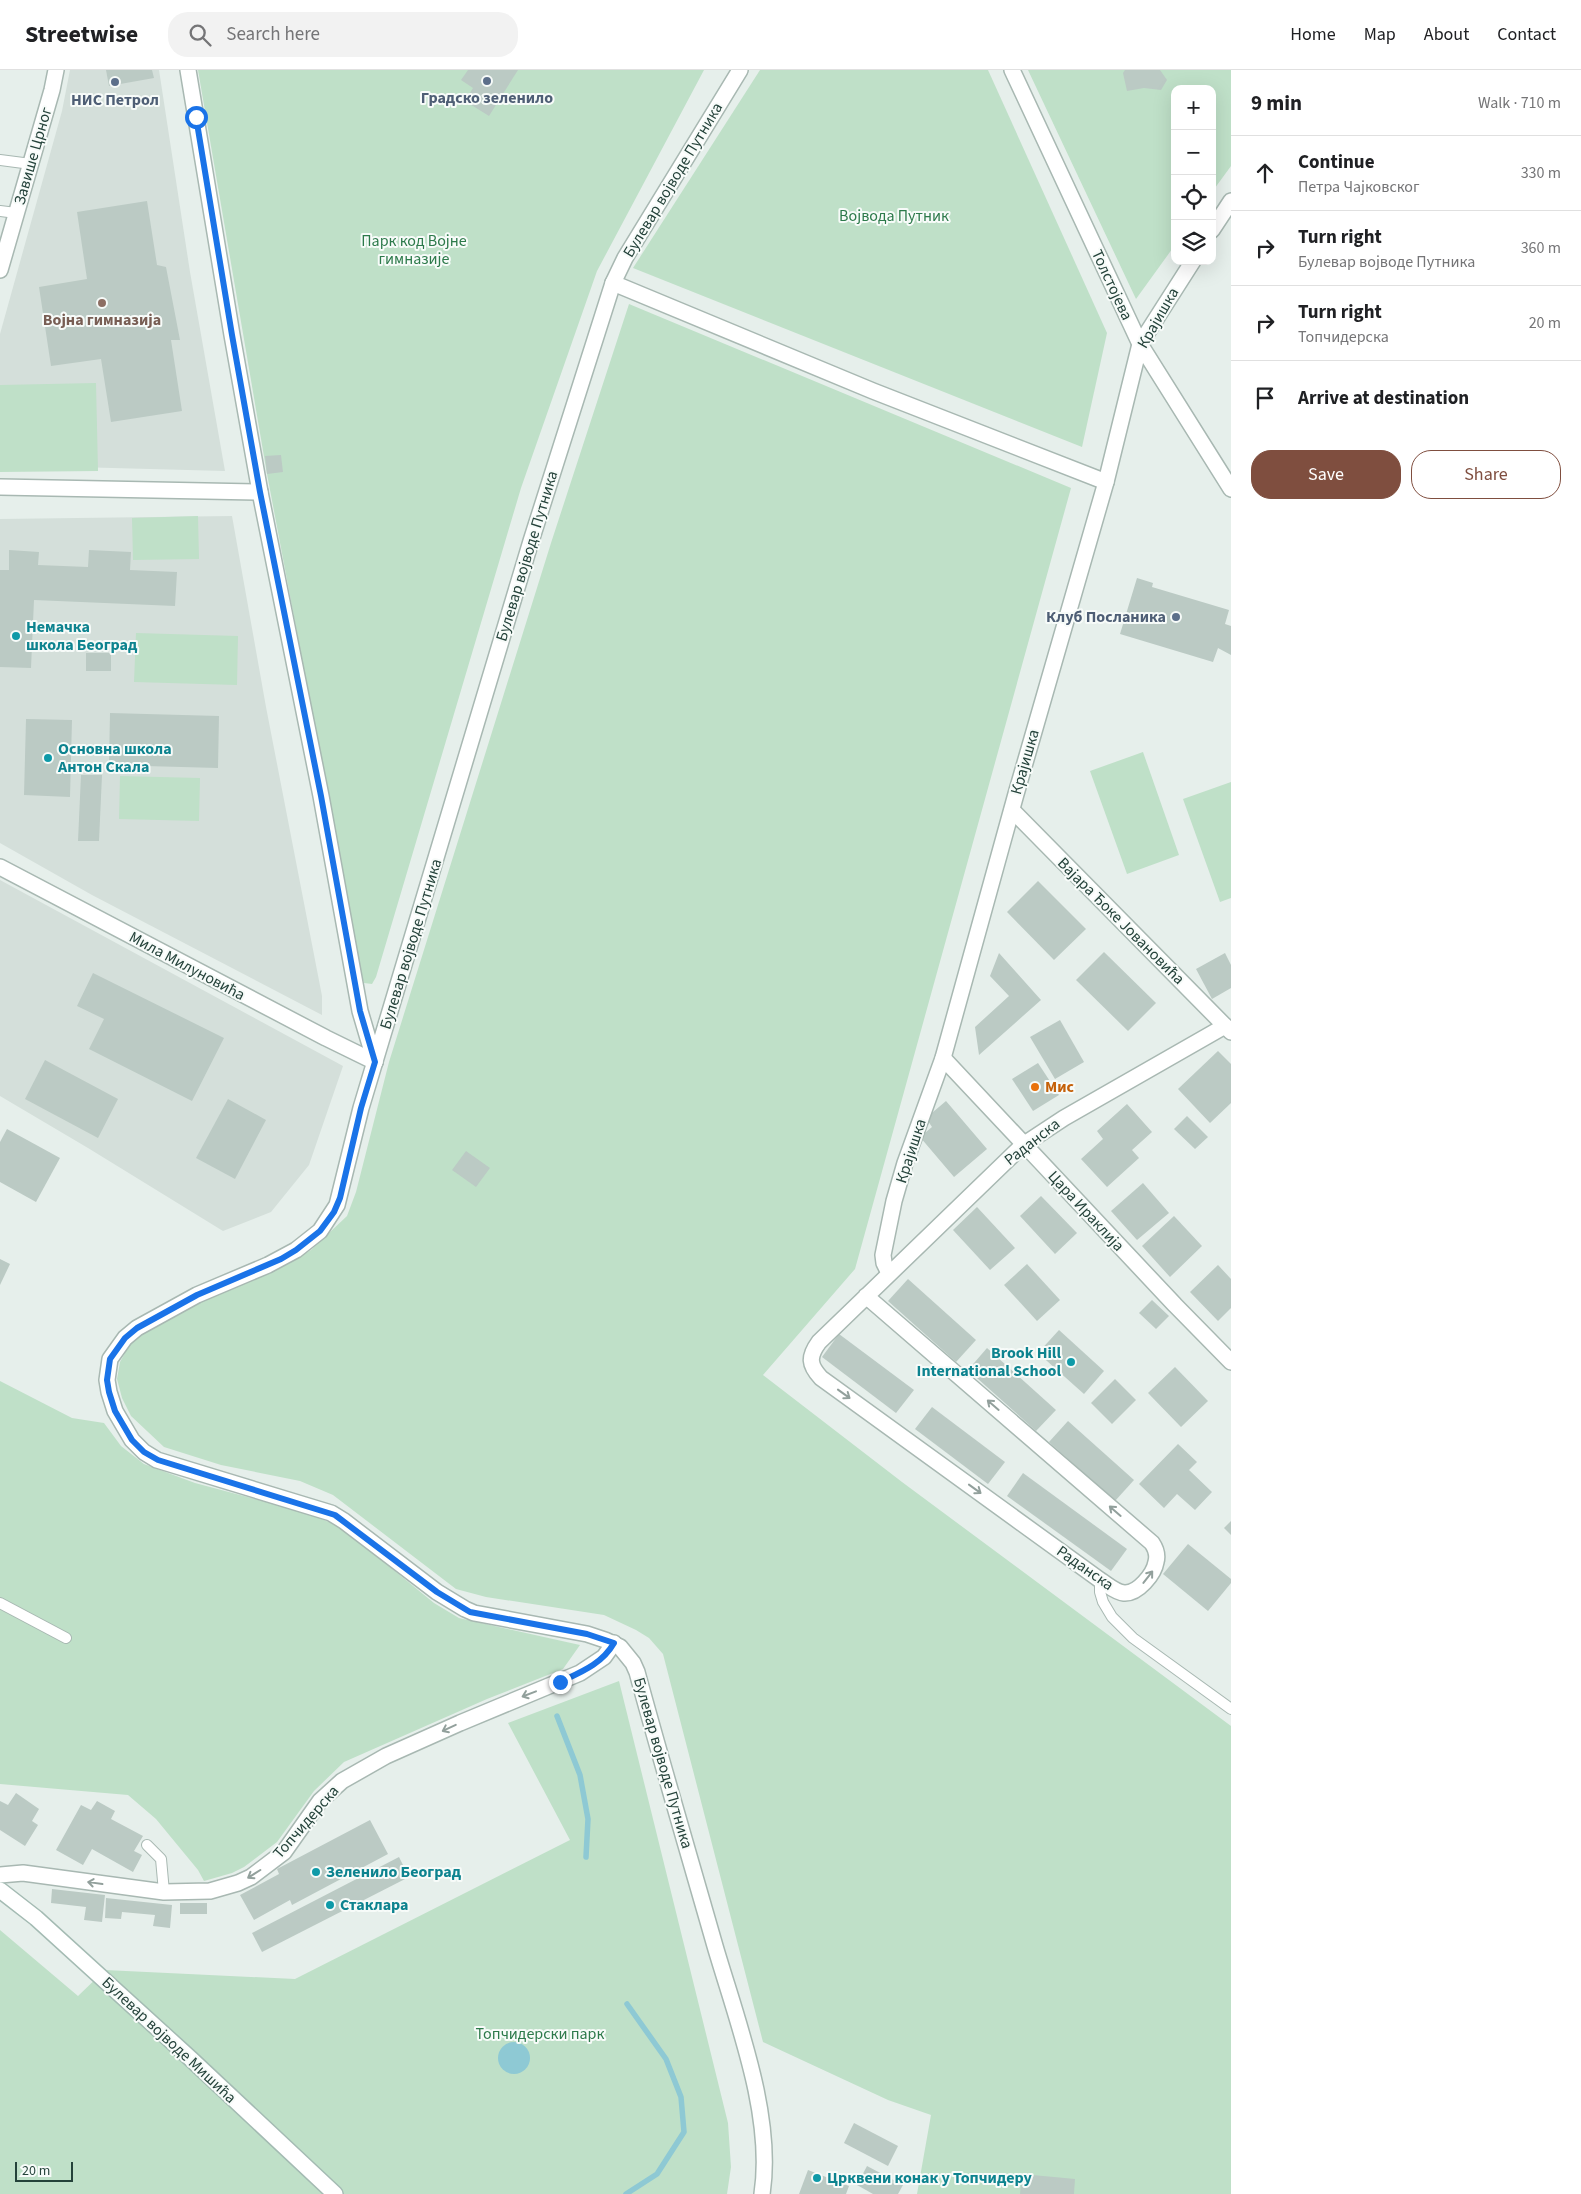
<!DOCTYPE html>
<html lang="en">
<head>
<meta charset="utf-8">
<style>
	:root { --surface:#fff; --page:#f2f2f2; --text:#202124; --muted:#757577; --line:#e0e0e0; --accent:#7f4e3f }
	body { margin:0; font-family:"Source Sans 3",sans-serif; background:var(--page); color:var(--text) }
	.controls { position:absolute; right:15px; top:15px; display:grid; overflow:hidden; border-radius:10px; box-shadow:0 5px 20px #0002 }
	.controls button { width:45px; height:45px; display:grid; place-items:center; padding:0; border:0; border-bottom:1px solid var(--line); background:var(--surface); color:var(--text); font:25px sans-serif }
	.scale { position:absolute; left:15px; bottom:12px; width:58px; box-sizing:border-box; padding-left:5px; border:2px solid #24423a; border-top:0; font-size:14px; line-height:18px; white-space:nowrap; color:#24423a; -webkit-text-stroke:4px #f7fbf9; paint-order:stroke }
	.stop { position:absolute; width:15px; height:15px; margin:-11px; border:4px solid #1a73e8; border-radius:50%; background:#fff }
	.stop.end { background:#1a73e8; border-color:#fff; box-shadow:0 1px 5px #0008 }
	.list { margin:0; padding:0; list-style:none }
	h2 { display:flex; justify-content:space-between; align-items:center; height:65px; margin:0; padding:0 20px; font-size:21px }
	h2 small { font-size:16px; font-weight:400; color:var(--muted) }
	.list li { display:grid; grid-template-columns:32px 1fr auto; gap:15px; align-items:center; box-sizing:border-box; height:75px; padding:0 20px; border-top:1px solid var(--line) }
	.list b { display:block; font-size:19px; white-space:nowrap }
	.list p { margin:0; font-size:16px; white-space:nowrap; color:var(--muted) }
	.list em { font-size:16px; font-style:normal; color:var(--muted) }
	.actions { display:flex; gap:10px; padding:15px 20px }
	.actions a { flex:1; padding:11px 0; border:1px solid var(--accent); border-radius:20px; text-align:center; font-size:18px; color:var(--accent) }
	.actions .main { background:var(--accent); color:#fff }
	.icon { flex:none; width:28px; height:28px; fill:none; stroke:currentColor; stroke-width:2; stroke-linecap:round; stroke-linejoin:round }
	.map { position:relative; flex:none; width:1231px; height:2124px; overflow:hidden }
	header { display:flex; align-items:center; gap:30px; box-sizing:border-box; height:70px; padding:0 25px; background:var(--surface); border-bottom:1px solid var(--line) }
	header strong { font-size:24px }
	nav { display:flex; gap:28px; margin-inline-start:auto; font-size:18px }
	.search { width:350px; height:45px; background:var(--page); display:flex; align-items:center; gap:12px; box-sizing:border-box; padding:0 18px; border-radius:20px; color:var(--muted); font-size:19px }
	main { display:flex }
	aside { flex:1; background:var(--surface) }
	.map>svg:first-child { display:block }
	.built { fill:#d4dfda }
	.green { fill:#bfe0c8 }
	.water { fill:#8ec9d4 }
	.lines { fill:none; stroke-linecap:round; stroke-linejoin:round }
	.stream { stroke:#8ec9d4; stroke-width:5.5 }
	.building { fill:#bbcac4 }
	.service-casing { stroke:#a8b8b2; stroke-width:12 }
	.minor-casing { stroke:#a8b8b2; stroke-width:18 }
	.tertiary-casing { stroke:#a8b8b2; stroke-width:18 }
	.secondary-casing { stroke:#a4bbb3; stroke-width:18 }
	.service { stroke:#fff; stroke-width:10 }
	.minor { stroke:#fff; stroke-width:15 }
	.tertiary { stroke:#fff; stroke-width:15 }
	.secondary { stroke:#fff; stroke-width:15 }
	.oneway { stroke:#92a09c }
	.route { stroke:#1a73e8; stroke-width:6 }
	.service-dot { fill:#5c6f8a; stroke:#f7fbf9; stroke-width:2 }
	.education-dot { fill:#8d6e63; stroke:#f7fbf9; stroke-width:2 }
	.culture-dot { fill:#0f9aa8; stroke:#f7fbf9; stroke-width:2 }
	.food-dot { fill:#e8710a; stroke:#f7fbf9; stroke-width:2 }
	.labels { text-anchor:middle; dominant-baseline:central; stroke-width:4; stroke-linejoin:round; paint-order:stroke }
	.service-label { font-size:16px; font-weight:bold; fill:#4e5e75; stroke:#f7fbf9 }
	.street-label { font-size:16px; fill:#24423a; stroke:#f7fbf9 }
	.park-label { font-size:16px; fill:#2d7a4b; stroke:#f7fbf9 }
	.education-label { font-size:16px; font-weight:bold; fill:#785e54; stroke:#f7fbf9 }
	.culture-label { font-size:16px; font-weight:bold; fill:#0d838f; stroke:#f7fbf9; text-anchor:start }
	.food-label { font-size:16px; font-weight:bold; fill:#c56008; stroke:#f7fbf9; text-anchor:start }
</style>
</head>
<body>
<header>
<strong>Streetwise</strong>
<div class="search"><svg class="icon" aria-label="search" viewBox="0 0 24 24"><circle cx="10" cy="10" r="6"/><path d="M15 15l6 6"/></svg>Search here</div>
<nav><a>Home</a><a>Map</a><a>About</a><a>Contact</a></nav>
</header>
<main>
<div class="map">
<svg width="1231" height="2124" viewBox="0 0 1231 2124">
	<rect width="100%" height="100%" fill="#e6efeb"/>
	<g class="built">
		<polygon points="70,0 159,0 190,202 225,401 0,395 0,264 62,41"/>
		<polygon points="232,446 266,637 322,926 322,945 92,825 0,773 0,449"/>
		<polygon points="0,810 343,996 309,1095 271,1142 223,1161 88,1078 0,1026"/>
	</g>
	<g class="green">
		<polygon points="198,0 704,0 597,201 521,418 376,907 372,914 364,913 362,906 267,404"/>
		<polygon points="760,0 988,0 1107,263 1082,377 633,198"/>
		<polygon points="1028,0 1231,0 1231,96 1212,122 1212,19 1175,19 1175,175 1136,229"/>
		<polygon points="629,234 1071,418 855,1199 763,1305 902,1412 1231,1656 1231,2124 917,2124 931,2045 888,2030 763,1972 663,1584 649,1568 636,1560 604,1545 486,1527 456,1519 333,1425 300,1411 221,1395 164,1377 131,1346 122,1328 117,1309 120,1292 130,1274 156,1255 213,1224 286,1195 311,1180 347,1146 356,1122 389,992 551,473"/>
		<polygon points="96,313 98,401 0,402 0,315"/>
		<polygon points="198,446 199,489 133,490 132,448"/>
		<polygon points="136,563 238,566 237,615 134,612"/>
		<polygon points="1143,682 1179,785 1127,804 1090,701"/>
		<polygon points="120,706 200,708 199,751 119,749"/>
		<polygon points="1231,712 1231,828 1220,832 1183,729"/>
		<polygon points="0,1311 72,1348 104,1353 121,1376 144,1394 195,1413 307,1443 341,1457 434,1533 459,1548 580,1575 563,1599 487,1629 344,1692 314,1721 277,1772 244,1797 232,1803 204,1811 198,1800 156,1749 128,1725 0,1714"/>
		<polygon points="619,1611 728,2053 731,2097 727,2124 0,2124 0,1860 78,1926 105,1900 295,1909 570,1770 508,1653"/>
	</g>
	<circle class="water" cx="514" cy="1988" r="16"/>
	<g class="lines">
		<g class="stream">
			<polyline points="557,1646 580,1705 588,1749 586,1787"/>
			<polyline points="626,2124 657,2104 684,2062 681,2027 666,1989 627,1934"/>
		</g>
	</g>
	<g class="building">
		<polygon points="106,0 152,0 154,8 109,16"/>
		<polygon points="468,0 518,0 489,46 465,31 473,18 461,10"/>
		<polygon points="1125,0 1160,0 1167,10 1161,20 1144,18 1127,21 1123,3"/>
		<polygon points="147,131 157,195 166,197 180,270 171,270 182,341 111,352 101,289 51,296 39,217 87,209 77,142"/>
		<polygon points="281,385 283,402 267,404 265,386"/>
		<polygon points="9,480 39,482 38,495 88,497 89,480 131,482 130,500 177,502 175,536 34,530 31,598 0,597 0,500 9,500"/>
		<polygon points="1137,508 1153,513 1152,517 1229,540 1225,554 1231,556 1231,585 1218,578 1213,592 1120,564"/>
		<rect x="86" y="583" width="25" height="18"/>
		<polygon points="110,643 219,646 218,698 109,695"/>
		<polygon points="26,649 72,650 70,727 24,725"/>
		<polygon points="81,705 102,705 99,771 78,771"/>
		<polygon points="1038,811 1086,859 1054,890 1007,842"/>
		<polygon points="1104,882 1156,933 1128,961 1076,910"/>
		<polygon points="999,883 1041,930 979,985 975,957 1009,926 990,906"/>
		<polygon points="1225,883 1231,895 1231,918 1212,929 1196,899"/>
		<polygon points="93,903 224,968 192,1031 89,979 104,949 77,936"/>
		<polygon points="1060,950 1084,992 1055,1009 1030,967"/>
		<polygon points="1218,981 1231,994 1231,1033 1210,1053 1178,1019"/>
		<polygon points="45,990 118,1029 98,1068 25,1029"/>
		<polygon points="1038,993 1059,1025 1033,1041 1012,1009"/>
		<polygon points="228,1029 266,1050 235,1109 196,1088"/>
		<polygon points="946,1031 987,1079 954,1107 920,1067 932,1057 926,1048"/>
		<polygon points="1127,1034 1152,1062 1132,1080 1139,1088 1107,1117 1081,1089 1103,1069 1097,1061"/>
		<polygon points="1187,1046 1208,1067 1195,1079 1174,1059"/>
		<polygon points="7,1059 60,1088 36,1132 0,1112 0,1072"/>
		<polygon points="466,1081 490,1098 476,1117 452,1100"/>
		<polygon points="1143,1113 1169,1143 1137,1170 1111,1141"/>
		<polygon points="1041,1126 1077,1163 1055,1184 1020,1146"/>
		<polygon points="977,1137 1015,1178 990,1200 953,1160"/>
		<polygon points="1174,1146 1202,1176 1170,1207 1142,1176"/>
		<polygon points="0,1189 10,1194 0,1215"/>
		<polygon points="1027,1194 1060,1230 1037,1251 1004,1215"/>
		<polygon points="1218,1195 1231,1209 1231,1238 1218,1251 1190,1222"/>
		<polygon points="908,1209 976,1270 956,1292 888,1231"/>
		<polygon points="1152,1230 1169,1246 1156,1259 1139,1243"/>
		<polygon points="1059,1260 1104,1301 1084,1324 1038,1283"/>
		<polygon points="839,1264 914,1320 896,1343 822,1287"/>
		<polygon points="987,1278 1056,1340 1036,1361 968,1300"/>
		<polygon points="1175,1297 1208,1331 1181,1357 1148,1323"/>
		<polygon points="1115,1309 1136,1330 1112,1354 1091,1333"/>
		<polygon points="932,1337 1005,1392 988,1414 915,1359"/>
		<polygon points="1068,1351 1134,1410 1115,1431 1049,1372"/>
		<polygon points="1178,1374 1197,1392 1189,1400 1212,1422 1195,1440 1177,1424 1164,1438 1139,1414"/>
		<polygon points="1023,1403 1127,1479 1111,1501 1007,1426"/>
		<polygon points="1231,1451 1231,1465 1224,1458"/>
		<polygon points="1188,1474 1231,1509 1231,1513 1208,1541 1163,1504"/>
		<polygon points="16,1723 39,1739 32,1751 38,1755 25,1776 0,1760 0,1731 8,1735"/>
		<polygon points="97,1731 115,1741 111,1749 143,1766 134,1781 142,1785 133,1802 92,1779 83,1795 56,1780 81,1735 91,1740"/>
		<polygon points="370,1750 388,1784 292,1835 290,1830 254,1850 240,1825 279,1804 277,1799"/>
		<polygon points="399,1787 409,1807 262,1882 252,1863"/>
		<polygon points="52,1819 105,1825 102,1852 84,1850 86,1837 51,1833"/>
		<polygon points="106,1828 172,1835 170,1858 153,1856 155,1845 122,1842 121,1849 105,1848"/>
		<rect x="180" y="1833" width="27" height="11"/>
		<polygon points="854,2053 898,2076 888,2096 844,2073"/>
		<polygon points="867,2096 903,2115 898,2124 873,2124 857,2115"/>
		<polygon points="808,2100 849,2116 846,2124 799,2124"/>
		<polygon points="1022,2104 1075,2109 1074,2124 1020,2124"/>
	</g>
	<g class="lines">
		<defs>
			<g id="service">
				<polyline points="0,90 31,94"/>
				<polyline points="0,141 16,143"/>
				<polyline points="1100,1510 1100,1522 1103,1532 1112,1547 1133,1568 1231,1639"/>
				<polyline points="0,1533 66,1568"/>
				<polyline points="147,1775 161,1789 164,1822"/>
			</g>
			<g id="minor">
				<polyline points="188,0 232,265 260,422 321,726 360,941 375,992"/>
				<polyline points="1012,0 1140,274 1231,419"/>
				<polyline points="1212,160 1231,131"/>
				<polyline points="0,200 52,20 56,0"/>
				<polyline points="613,213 873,321 1106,412"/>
				<polyline points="0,417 260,422"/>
				<polyline points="1012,740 1231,962"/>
				<polyline points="0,797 326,968 375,992"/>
				<polyline points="943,988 1175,1235 1231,1292"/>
				<polyline points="889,1203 884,1193 883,1185 894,1131 905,1093 943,988 1016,724 1106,412 1140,274 1193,191"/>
				<path d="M866,1226L1152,1473C1156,1479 1158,1485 1156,1492C1154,1504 1138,1524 1124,1523C1115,1522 1108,1515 1100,1510L821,1308C809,1295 808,1287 819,1272L1023,1075L1064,1048L1225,956"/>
				<polyline points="0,1805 23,1803 164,1822 210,1821 238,1813 251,1807 284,1782 320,1731 342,1711 386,1686 460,1653 580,1603 604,1587 614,1573"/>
			</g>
			<path id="tertiary" d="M740,0L625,188L613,213L531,471L361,1038L337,1135L320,1161L296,1180L268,1195L197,1225L137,1258L125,1268L110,1289L107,1310L109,1322L115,1341L132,1370L144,1382L157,1390L331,1443L344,1451L437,1522L465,1539L474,1543L587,1564L605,1570L620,1577L633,1593L637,1602C662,1694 689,1785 715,1876C737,1951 774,2046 762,2124"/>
			<polyline id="secondary" points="0,1820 36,1848 191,1989 335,2124"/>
		</defs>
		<use href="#service" class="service-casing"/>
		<use href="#minor" class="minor-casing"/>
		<use href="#tertiary" class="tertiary-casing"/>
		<use href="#secondary" class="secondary-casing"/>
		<use href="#service" class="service"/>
		<use href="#minor" class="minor"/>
		<use href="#tertiary" class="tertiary"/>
		<use href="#secondary" class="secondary"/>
	</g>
	<defs><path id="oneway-shaft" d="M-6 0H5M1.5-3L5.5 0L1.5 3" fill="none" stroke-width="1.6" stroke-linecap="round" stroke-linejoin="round" transform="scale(1.25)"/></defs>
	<g class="oneway">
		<use href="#oneway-shaft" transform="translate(844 1324) rotate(36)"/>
		<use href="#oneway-shaft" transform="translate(993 1335) rotate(-139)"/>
		<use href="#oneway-shaft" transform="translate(975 1419) rotate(36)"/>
		<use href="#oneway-shaft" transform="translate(1115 1441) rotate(-139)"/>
		<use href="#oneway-shaft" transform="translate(1148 1507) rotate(-52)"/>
		<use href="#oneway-shaft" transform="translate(529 1624) rotate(159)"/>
		<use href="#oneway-shaft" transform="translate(449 1658) rotate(155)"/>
		<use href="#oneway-shaft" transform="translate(254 1804) rotate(148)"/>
		<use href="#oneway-shaft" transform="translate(95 1813) rotate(-172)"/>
	</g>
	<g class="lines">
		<path class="route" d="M196,47L232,265L260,422L321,726L360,941L375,992L361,1038L340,1128L334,1142L320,1161L296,1180L281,1189L197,1225L137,1258L125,1268L110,1289L107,1310L109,1322L115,1341L132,1370L144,1382L158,1390L335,1445L437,1522L470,1542L587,1564L614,1573C602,1594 581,1602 560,1612"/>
	</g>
	<g class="service-dot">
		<circle cx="487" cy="11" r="5"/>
		<circle cx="115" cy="12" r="5"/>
		<circle cx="1176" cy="547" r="5"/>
	</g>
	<circle class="education-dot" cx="102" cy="233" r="5"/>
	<g class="culture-dot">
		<circle cx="16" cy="566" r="5"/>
		<circle cx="48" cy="688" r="5"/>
		<circle cx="1071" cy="1292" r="5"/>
		<circle cx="316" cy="1802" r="5"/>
		<circle cx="330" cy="1835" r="5"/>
		<circle cx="817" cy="2108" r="5"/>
	</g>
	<circle class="food-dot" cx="1035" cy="1017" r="5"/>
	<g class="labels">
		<g class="service-label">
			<text x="487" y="28">Градско зеленило</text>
			<text x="115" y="30">НИС Петрол</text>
			<text x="1166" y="547" text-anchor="end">Клуб Посланика</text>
		</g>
		<g class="street-label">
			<text transform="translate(33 86) rotate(-74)">Завише Црног</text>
			<text transform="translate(673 110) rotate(-59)">Булевар војводе Путника</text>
			<text transform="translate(1112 215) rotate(65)">Толстојева</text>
			<text transform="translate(1158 248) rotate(-60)">Крајишка</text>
			<text transform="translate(527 486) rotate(-73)">Булевар војводе Путника</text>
			<text transform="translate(1025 692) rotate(-74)">Крајишка</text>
			<text transform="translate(1121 851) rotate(45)">Вајара Ђоке Јовановића</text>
			<text transform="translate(411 874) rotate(-73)">Булевар војводе Путника</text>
			<text transform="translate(187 896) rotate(28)">Мила Милуновића</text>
			<text transform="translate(1032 1072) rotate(-38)">Раданска</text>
			<text transform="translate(911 1081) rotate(-72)">Крајишка</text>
			<text transform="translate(1086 1141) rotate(47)">Цара Ираклија</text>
			<text transform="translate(1085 1498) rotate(35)">Раданска</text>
			<text transform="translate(663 1693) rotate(74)">Булевар војводе Путника</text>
			<text transform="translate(306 1752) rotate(-49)">Топчидерска</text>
			<text transform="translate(169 1970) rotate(43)">Булевар војводе Мишића</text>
		</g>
		<g class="park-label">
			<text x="894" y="146">Војвода Путник</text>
			<text x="414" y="171">Парк код Војне<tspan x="414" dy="18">гимназије</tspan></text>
			<text x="540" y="1964">Топчидерски парк</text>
		</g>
		<g class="education-label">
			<text x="102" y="250">Војна гимназија</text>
		</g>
		<g class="culture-label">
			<text x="26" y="557">Немачка<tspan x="26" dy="18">школа Београд</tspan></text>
			<text x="58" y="679">Основна школа<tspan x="58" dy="18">Антон Скала</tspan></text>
			<text x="1061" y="1283" text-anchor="end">Brook Hill<tspan x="1061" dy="18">International School</tspan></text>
			<text x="326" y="1802">Зеленило Београд</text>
			<text x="340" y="1835">Стаклара</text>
			<text x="827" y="2108">Црквени конак у Топчидеру</text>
		</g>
		<g class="food-label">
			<text x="1045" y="1017">Мис</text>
		</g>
	</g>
</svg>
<div class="controls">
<button>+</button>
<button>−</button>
<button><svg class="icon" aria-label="locate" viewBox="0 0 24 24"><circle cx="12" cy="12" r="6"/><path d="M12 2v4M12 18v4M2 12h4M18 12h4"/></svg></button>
<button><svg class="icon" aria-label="layers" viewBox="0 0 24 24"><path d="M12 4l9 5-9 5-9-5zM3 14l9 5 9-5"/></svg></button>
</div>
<div class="scale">20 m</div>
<div class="stop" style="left:196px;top:47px"></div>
<div class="stop end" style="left:560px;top:1612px"></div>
</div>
<aside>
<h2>9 min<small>Walk · 710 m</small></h2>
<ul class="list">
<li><svg class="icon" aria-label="ahead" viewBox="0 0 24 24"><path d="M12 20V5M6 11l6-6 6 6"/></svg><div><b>Continue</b><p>Петра Чајковског</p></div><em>330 m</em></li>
<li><svg class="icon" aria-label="right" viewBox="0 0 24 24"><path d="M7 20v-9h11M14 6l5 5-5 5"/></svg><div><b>Turn right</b><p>Булевар војводе Путника</p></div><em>360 m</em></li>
<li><svg class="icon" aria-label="right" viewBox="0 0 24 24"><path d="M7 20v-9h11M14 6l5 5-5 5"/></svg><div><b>Turn right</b><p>Топчидерска</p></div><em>20 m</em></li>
<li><svg class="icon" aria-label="arrive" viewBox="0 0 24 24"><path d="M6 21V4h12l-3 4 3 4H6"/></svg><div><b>Arrive at destination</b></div></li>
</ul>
<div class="actions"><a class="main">Save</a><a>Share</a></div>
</aside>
</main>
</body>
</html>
